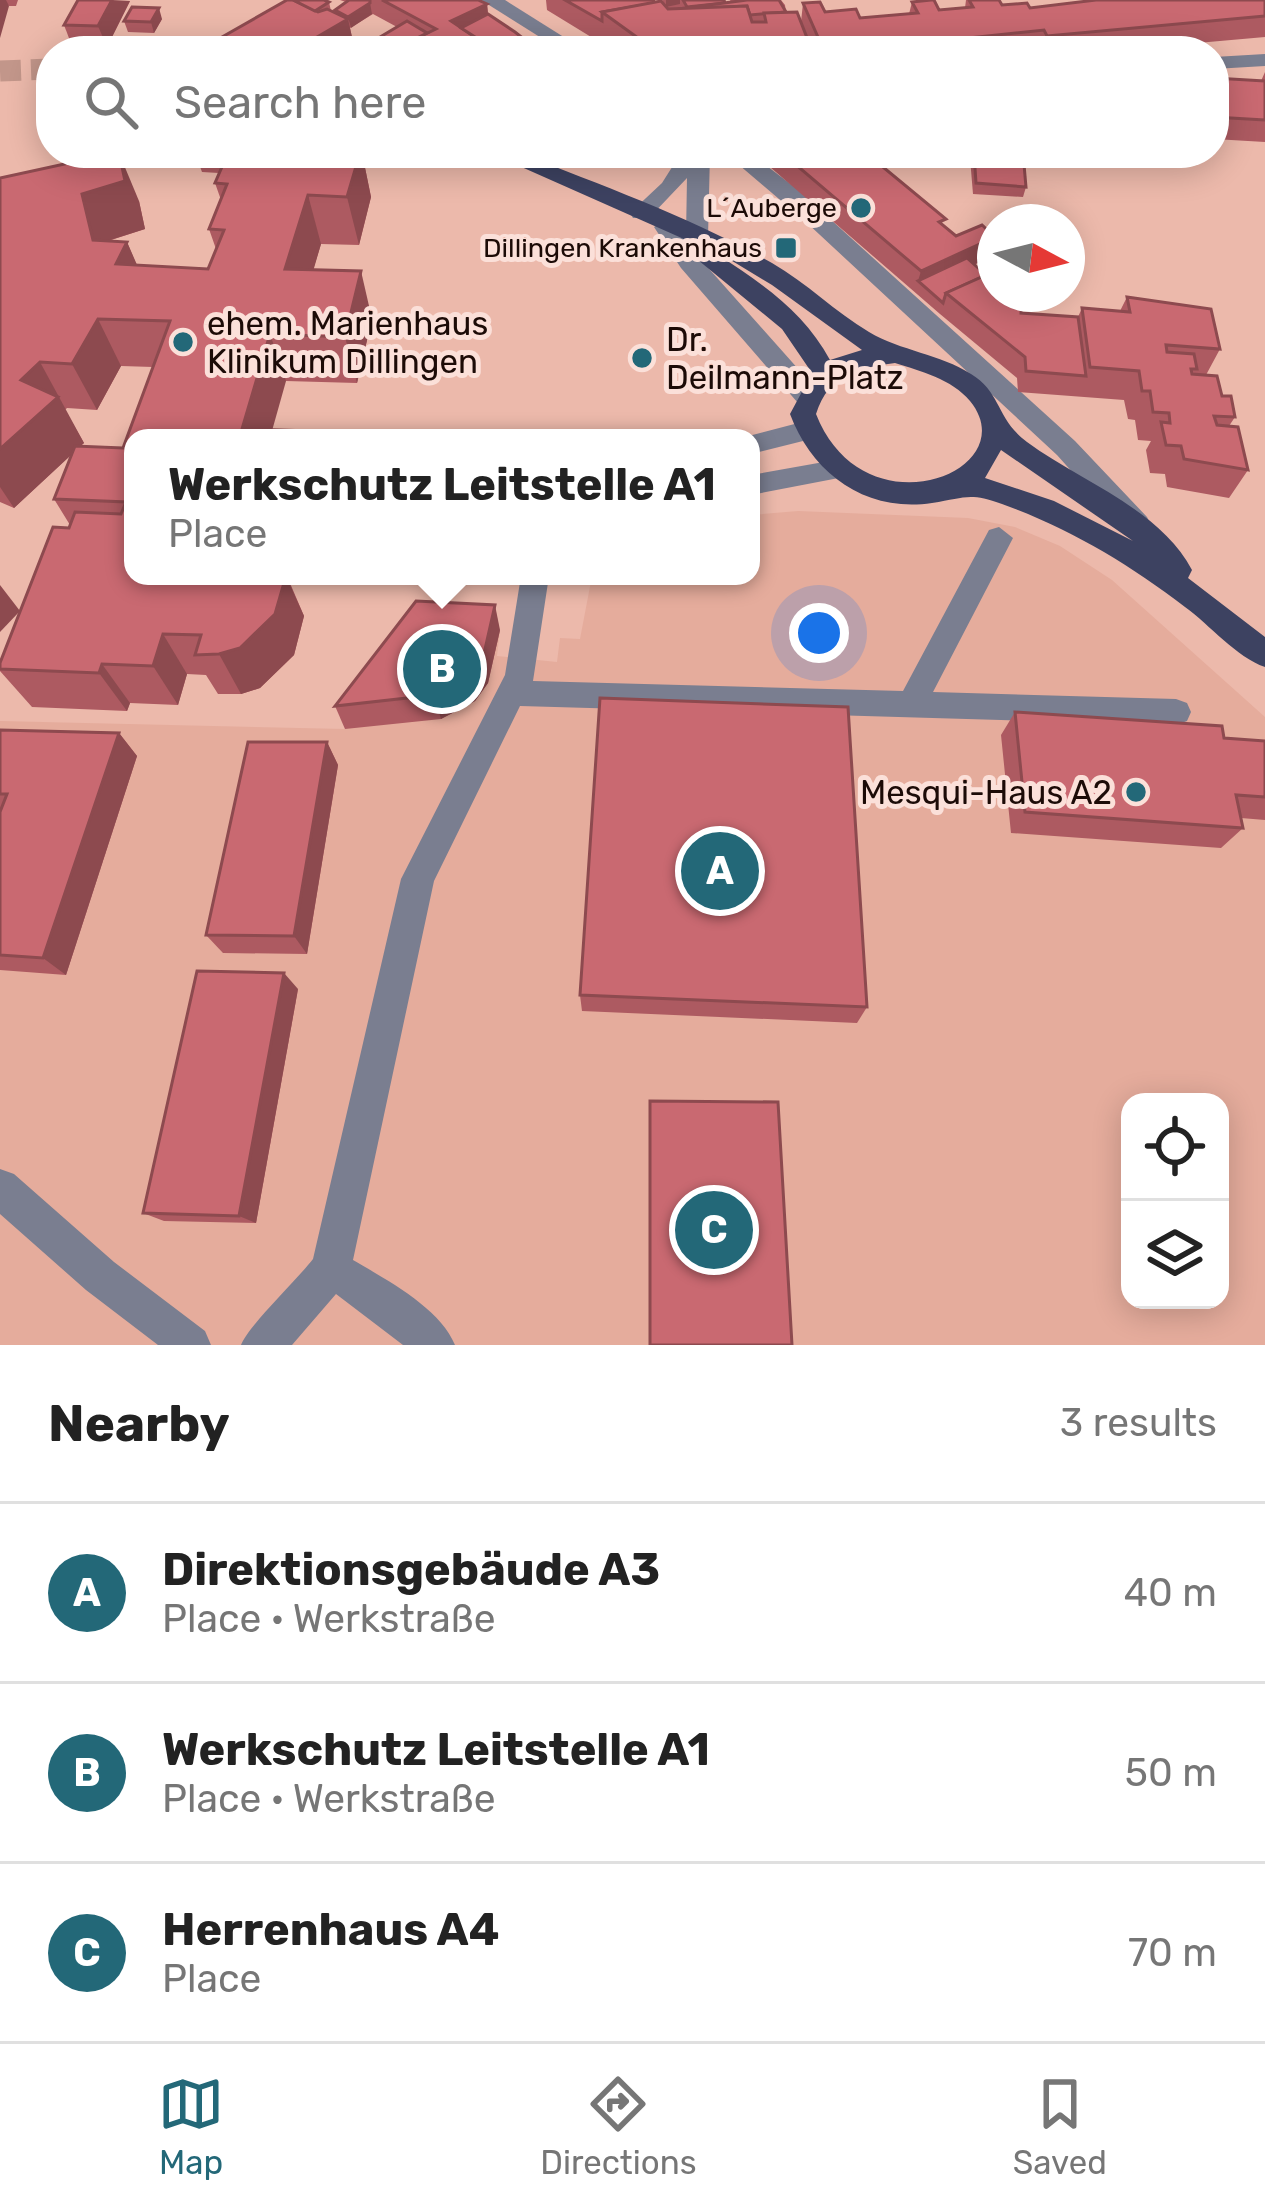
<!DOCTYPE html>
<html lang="en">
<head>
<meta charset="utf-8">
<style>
	:root { --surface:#fff; --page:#f2f2f2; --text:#222; --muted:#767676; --line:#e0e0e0; --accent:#236878 }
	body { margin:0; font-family:Rubik,sans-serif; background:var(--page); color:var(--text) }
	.controls { position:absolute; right:36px; bottom:36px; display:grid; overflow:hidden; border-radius:24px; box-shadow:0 6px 30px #0003 }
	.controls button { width:108px; height:108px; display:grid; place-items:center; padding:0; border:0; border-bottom:3px solid var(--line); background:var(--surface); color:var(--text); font:60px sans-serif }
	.compass { position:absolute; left:977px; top:204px; width:108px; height:108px; border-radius:50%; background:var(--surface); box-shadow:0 6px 30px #0003; rotate:97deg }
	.you { position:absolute; left:819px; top:633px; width:42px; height:42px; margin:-30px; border:9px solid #fff; border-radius:50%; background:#1a73e8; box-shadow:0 0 0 18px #1a73e833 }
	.badge { display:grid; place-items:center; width:78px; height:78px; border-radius:50%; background:var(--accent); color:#fff; font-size:39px; font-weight:700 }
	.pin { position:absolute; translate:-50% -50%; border:6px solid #fff; box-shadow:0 3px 12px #0006 }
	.popup { position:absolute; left:124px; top:429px; width:636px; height:156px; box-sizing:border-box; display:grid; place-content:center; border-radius:24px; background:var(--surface); filter:drop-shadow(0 3px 9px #0005); font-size:39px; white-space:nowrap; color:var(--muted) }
	.popup b { font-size:45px; color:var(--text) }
	.popup::after { content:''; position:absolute; left:50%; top:100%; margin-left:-24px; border:24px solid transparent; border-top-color:var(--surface) }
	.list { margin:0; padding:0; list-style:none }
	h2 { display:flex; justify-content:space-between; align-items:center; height:156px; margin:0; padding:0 48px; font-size:51px }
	h2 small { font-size:39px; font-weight:400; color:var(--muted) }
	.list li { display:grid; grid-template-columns:78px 1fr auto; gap:36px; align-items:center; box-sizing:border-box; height:180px; padding:0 48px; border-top:3px solid var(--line) }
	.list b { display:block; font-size:45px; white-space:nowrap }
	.list p { margin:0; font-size:39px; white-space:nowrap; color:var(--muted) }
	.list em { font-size:39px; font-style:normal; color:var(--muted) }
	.icon { flex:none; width:66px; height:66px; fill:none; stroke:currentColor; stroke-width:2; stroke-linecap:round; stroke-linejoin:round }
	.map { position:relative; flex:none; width:1265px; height:1345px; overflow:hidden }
	.search { position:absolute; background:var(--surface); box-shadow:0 6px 30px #0003; left:36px; right:36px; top:36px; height:132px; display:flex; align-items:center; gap:30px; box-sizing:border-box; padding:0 42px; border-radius:48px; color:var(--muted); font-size:45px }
	.sheet { height:696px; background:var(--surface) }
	nav { display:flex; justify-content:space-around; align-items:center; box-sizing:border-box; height:168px; border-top:3px solid var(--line); background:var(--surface); font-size:33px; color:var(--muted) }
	nav a { display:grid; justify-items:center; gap:6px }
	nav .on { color:var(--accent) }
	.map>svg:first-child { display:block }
	.built { fill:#e5ac9c; fill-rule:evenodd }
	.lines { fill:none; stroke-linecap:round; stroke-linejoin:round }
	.major-tunnel { stroke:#c2968a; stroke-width:21; stroke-dasharray:21 10; stroke-linecap:butt }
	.minor { fill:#7a7e90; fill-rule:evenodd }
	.major { fill:#3d4261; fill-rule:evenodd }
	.wall { fill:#ad5a61; fill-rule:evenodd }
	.shaded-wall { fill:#8d4a4f }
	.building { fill:#c96971; stroke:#8d4a4f; stroke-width:3 }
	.poi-dot { fill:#236878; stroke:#fbe0d9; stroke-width:4.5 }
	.labels { text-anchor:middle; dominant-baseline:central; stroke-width:10; stroke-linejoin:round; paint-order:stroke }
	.far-poi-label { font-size:27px; fill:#1c0b07; stroke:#fbe0d9; text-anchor:end }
	.poi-label { font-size:33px; fill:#1c0b07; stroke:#fbe0d9; text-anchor:start }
</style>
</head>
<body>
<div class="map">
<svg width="1265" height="1345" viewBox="0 0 1265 1345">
	<rect width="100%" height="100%" fill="#ecb9ab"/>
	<path class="built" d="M798,511L968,518L1015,527L1060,546L1112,580L1265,717V1345H0V721L345,729L423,627L500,630L497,656L557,662L560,638L580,639L592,576H751V515ZM1130,1102H1220V1300H1130Z"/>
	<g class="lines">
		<polyline class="major-tunnel" points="0,71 51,69"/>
		<g class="minor">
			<polygon points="481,0 505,0 586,51 562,51"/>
			<polygon points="1265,54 1265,66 1214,69 1214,57"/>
			<polygon points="681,153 710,153 708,237 694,252 816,389 820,396 816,403 798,403 681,268 654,227 665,220 686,235 687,178 649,218 633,218 630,213 662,183"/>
			<polygon points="725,153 750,153 797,189 1075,441 1147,517 1151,525 1147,533 1127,533 1057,455 806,222"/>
			<polygon points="806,421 819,431 815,438 751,454 751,438 741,438"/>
			<polygon points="835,460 848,470 844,477 751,495 751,475"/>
			<path d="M999,527L1013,538L933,692L1176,699L1187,703L1191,712L1187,721L1176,725L520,706L434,881L353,1260C387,1280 440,1308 455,1345H403L336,1294L292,1345H241C249,1325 296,1281 313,1259L401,879L505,675L521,576H549L533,681L903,691L989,530Z"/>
			<polygon points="0,1169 14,1174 114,1262 205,1331 211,1345 158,1345 86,1290 0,1214"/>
		</g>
		<path class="major" d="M490,153H520C606,187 692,218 772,263C807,283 835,312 869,332C901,351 940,354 971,374C1002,393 996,419 1027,442C1080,481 1160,509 1192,570L1188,578L1265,637V667C1236,657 1210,625 1185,607C1129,564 1069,528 1002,504C969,492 965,498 932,503C865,513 812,473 790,414L812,373L782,329L698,260L710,252L718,255C762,283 805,313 830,360L862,350L772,285L729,259ZM895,363C920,371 952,379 970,401C1027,471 864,536 816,414C829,374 857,368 895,363ZM1001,450L1133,541L1054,501L985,478Z"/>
	</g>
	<g class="wall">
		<polygon points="0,0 18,0 16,6 9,6"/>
		<polygon points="340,0 478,0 487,4 488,14 535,51 377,51 375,40 397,27 373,14 350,28 355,51 211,51 329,2 331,11 335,13 335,10 346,2"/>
		<polygon points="546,0 653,0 655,3 665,5 662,0 724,0 725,3 731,2 730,0 781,0 785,5 786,13 801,22 803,3 825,12 860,18 909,14 912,2 939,10 965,8 966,0 999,0 1002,5 1030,8 1265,0 1265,37 1107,51 812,51 809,43 808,51 614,51 547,10"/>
		<polygon points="130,1 107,47 72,46 64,25"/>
		<polygon points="162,19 154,33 128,32 124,21"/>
		<polygon points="1265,72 1265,142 1214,139 1214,78 1261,81"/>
		<path d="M195,153H362L371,197L359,245L321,244L313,270L372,319L357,383L286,381L133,438V576H287L304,616L294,655L260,688L241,694H218L206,675L187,674L178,705L130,703L127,711L32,707L0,671V663L70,525L54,499L72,454L14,508L0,502V178L139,201L145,229L108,241L127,242L137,266L208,269L216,249L209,229L221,200L215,183L219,173L202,172ZM121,366L153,367L123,448L80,446L84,443L65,410L67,408L97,410Z"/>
		<polygon points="754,153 852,153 956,236 995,235 990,257 974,265 1021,313 1078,317 1082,308 1120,311 1127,297 1220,349 1206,375 1222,396 1235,417 1229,426 1248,470 1229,498 1167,487 1165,474 1150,473 1146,450 1151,441 1138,440 1135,420 1128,419 1124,400 1018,392 1017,378 940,314"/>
		<polygon points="972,153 1023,153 1026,187 1023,197 973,194 970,158"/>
		<polygon points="1100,153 1123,153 1121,159 1101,158"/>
		<polygon points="500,630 488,683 475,701 441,719 345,729 335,706"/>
		<polygon points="1015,712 1224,738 1265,741 1265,820 1241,818 1243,828 1221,848 1011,833 1001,735"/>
		<polygon points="0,730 119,733 137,756 66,975 0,970"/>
		<polygon points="327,742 338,765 307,954 223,953 206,935"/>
		<polygon points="298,989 256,1223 164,1221 143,1213"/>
		<polygon points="580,995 867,1007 857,1023 582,1011"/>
	</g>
	<g class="shaded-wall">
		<polygon points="0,0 6,0 9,6 0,38"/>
		<polygon points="112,0 130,1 107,47 98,26"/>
		<polygon points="666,0 680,0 680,4 666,7"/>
		<polygon points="370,3 372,14 351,28 348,17"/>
		<polygon points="487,4 489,25 462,38 451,21"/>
		<polygon points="159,8 162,19 154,33 151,22"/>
		<polygon points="348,19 355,51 293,51"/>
		<polygon points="478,39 480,51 455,51"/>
		<polygon points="119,153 139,201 145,229 104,242 93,240 82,194"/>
		<polygon points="360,153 362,153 371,197 359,245 347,197"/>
		<polygon points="308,195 321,244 300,316 285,269"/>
		<polygon points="995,237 990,257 925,287 918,281 921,271"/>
		<polygon points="127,242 148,290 116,264"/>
		<polygon points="361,271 372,319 357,383 345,337"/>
		<polygon points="98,319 121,366 97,410 72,364"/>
		<polygon points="270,334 286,381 270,438 242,429"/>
		<polygon points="40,362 84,443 14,508 0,487 0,449 21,380"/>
		<polygon points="286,576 304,616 294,655 260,688 241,694 219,654"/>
		<polygon points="0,585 20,611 0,632"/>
		<polygon points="495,605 500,630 488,683 475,701 441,719 434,695"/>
		<polygon points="163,634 187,674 178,705 153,666"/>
		<polygon points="102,664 130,703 127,711 99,673"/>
		<polygon points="119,733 137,756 66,975 43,958"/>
		<polygon points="327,742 338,765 307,954 294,936"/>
		<polygon points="284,973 298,989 256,1223 239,1216"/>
	</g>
	<g class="building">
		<polygon points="78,0 112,0 98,26 64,25"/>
		<polygon points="287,0 293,0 318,12 327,9 348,19 293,51 211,51 215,41"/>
		<polygon points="293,0 324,0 329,2 315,11"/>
		<polygon points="349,0 370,0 370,3 348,17 335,10"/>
		<polygon points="382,0 478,0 487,4 451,21 478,39 455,51 421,51 405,44 436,29"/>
		<polygon points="565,0 653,0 655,3 602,12 602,21"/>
		<polygon points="683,0 724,0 725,3 687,7"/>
		<polygon points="747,0 779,0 786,12 750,15 747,6 678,9"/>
		<polygon points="931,0 934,0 939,10 973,7 969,0 999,0 1002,5 1027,3 1030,8 1096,0 1265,0 1265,16 1047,36 1044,30 874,48 870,40 821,44 803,3 820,2 825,12 856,9 860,18 918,13 912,2"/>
		<polygon points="661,1 668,9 747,6 752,22 766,22 764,13 797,12 809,43 697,51 656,51 602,12"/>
		<polygon points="132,7 159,8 151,22 124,21"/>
		<polygon points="488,14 515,32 534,47 531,51 477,51 480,50 478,39 461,28"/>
		<polygon points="407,21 427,33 405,44 406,51 399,51 375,40"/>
		<polygon points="1214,78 1265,81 1265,120 1214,117"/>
		<polygon points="115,153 119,153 125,181 82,194 93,240 127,242 116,264 208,269 224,230 209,229 227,184 215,183 228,153 360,153 347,197 308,195 285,269 361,271 345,337 270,334 242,429 343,432 342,438 133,438 133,576 286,576 275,614 240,648 219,654 195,655 201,635 163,634 153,666 102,664 99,673 0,669 0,663 53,527 69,528 75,512 121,514 126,502 54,499 75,446 123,448 170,321 98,319 72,364 40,362 21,380 58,397 0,449 0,178"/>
		<polygon points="769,153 782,153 780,163"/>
		<polygon points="782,153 852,153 856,156 866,153 946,219 939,222 956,236 982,225 995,237 921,271"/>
		<polygon points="974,153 1023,153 1026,187 976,183"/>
		<polygon points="967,258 986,275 946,293 943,303 918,281"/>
		<polygon points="995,271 995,294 1021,294 1021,313 1078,317 1086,376 1026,371 1025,357 946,293"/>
		<polygon points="1127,297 1211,309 1220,349 1166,345 1167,352 1194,354 1197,369 1191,369 1192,374 1217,376 1222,396 1231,396 1235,417 1214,416 1217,425 1238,427 1248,470 1184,459 1181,446 1166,445 1161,422 1170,423 1169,413 1153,412 1150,391 1142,391 1139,371 1090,367 1082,308 1130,312"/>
		<polygon points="416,601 495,605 483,658 470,677 434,695 335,706"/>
		<polygon points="600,698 848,707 867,1007 580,995"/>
		<polygon points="1015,712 1222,726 1224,738 1265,741 1265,797 1236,795 1243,828 1025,812"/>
		<polygon points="0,730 119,733 43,958 0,955 0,812 7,794 0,794"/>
		<polygon points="248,742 327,742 294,936 206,935"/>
		<polygon points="197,971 284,973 239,1216 143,1213"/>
		<polygon points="650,1101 778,1102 792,1345 650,1345"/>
	</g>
	<g class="poi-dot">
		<circle cx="861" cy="208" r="12"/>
		<rect x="774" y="236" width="24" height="24" rx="6"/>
		<circle cx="183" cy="342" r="12"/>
		<circle cx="642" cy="358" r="12"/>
		<circle cx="1136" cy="792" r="12"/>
	</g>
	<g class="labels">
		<g class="far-poi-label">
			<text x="837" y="208">L´Auberge</text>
			<text x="762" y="248">Dillingen Krankenhaus</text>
		</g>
		<g class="poi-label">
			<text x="207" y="323">ehem. Marienhaus<tspan x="207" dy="38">Klinikum Dillingen</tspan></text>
			<text x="666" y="339">Dr.<tspan x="666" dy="38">Deilmann-Platz</tspan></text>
			<text x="1112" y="792" text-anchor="end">Mesqui-Haus A2</text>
		</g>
	</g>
</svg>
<div class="controls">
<button><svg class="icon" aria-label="locate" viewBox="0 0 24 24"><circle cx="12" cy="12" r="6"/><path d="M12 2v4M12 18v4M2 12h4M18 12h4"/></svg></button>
<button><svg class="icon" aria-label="layers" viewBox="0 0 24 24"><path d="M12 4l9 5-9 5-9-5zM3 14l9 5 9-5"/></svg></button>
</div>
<svg class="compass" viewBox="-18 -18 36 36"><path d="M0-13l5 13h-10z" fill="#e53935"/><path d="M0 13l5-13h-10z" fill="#767676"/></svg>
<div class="you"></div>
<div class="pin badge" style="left:720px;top:871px">A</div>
<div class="pin badge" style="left:442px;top:669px">B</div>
<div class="popup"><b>Werkschutz Leitstelle A1</b>Place</div>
<div class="pin badge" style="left:714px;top:1230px">C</div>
<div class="search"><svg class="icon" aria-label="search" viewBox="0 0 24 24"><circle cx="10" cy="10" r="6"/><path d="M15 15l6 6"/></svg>Search here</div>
</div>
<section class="sheet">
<h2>Nearby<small>3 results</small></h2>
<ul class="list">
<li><span class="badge">A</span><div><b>Direktionsgebäude A3</b><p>Place · Werkstraße</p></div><em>40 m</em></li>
<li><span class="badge">B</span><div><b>Werkschutz Leitstelle A1</b><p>Place · Werkstraße</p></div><em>50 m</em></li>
<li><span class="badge">C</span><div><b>Herrenhaus A4</b><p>Place</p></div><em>70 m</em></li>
</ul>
</section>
<nav>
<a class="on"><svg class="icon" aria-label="map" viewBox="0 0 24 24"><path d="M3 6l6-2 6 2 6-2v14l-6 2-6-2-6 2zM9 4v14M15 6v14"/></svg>Map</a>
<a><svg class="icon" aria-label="directions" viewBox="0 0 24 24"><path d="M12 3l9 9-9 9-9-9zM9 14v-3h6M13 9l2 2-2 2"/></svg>Directions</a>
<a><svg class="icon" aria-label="saved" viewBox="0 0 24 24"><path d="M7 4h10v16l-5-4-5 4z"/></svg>Saved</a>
</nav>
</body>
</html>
